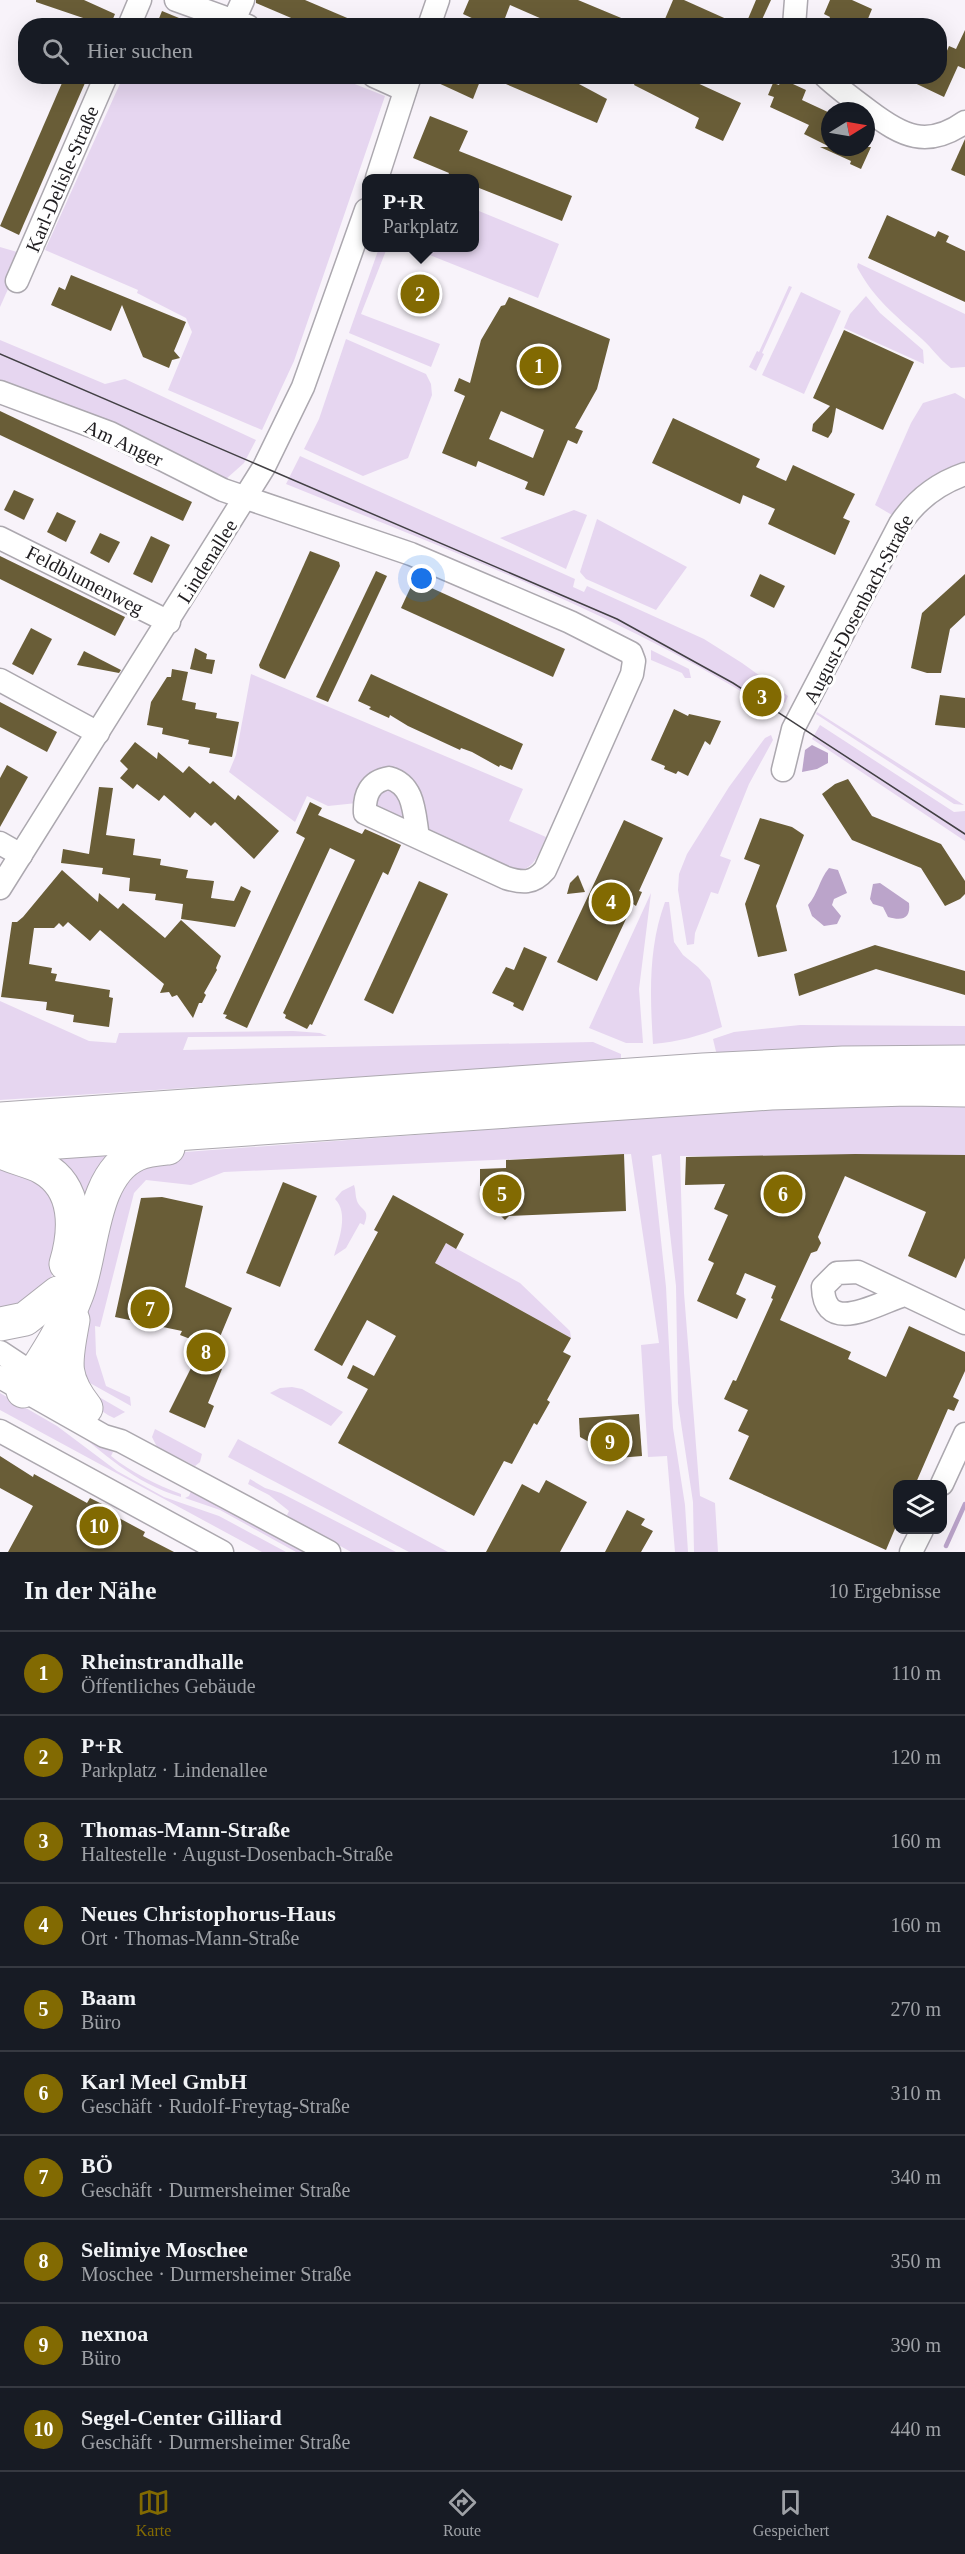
<!DOCTYPE html>
<html lang="de">
<head>
<meta charset="utf-8">
<style>
	:root { --surface:#171b24; --page:#242831; --text:#f1f3f6; --muted:#9ea1a6; --line:#363941; --accent:#826a02 }
	body { margin:0; font-family:Georgia,serif; background:var(--page); color:var(--text) }
	.controls { position:absolute; right:18px; bottom:18px; display:grid; overflow:hidden; border-radius:12px; box-shadow:0 6px 24px #0002 }
	.controls button { width:54px; height:54px; display:grid; place-items:center; padding:0; border:0; border-bottom:2px solid var(--line); background:var(--surface); color:var(--text); font:30px sans-serif }
	.compass { position:absolute; left:821px; top:102px; width:54px; height:54px; border-radius:50%; background:var(--surface); box-shadow:0 6px 24px #0002; rotate:79deg }
	.you { position:absolute; left:422px; top:579px; width:21px; height:21px; margin:-15px; border:4px solid #fff; border-radius:50%; background:#1a73e8; box-shadow:0 0 0 9px #1a73e833 }
	.badge { display:grid; place-items:center; width:39px; height:39px; border-radius:50%; background:var(--accent); color:#fff; font-size:20px; font-weight:700 }
	.pin { position:absolute; translate:-50% -50%; border:3px solid #fff; box-shadow:0 2px 6px #0006 }
	.popup { position:absolute; left:362px; top:174px; width:117px; height:78px; box-sizing:border-box; display:grid; place-content:center; border-radius:12px; background:var(--surface); filter:drop-shadow(0 2px 4px #0005); font-size:20px; white-space:nowrap; color:var(--muted) }
	.popup b { font-size:22px; color:var(--text) }
	.popup::after { content:''; position:absolute; left:50%; top:100%; margin-left:-12px; border:12px solid transparent; border-top-color:var(--surface) }
	.list { margin:0; padding:0; list-style:none }
	h2 { display:flex; justify-content:space-between; align-items:center; height:78px; margin:0; padding:0 24px; font-size:26px }
	h2 small { font-size:20px; font-weight:400; color:var(--muted) }
	.list li { display:grid; grid-template-columns:39px 1fr auto; gap:18px; align-items:center; box-sizing:border-box; height:84px; padding:0 24px; border-top:2px solid var(--line) }
	.list b { display:block; font-size:22px; white-space:nowrap }
	.list p { margin:0; font-size:20px; white-space:nowrap; color:var(--muted) }
	.list em { font-size:20px; font-style:normal; color:var(--muted) }
	.icon { flex:none; width:33px; height:33px; fill:none; stroke:currentColor; stroke-width:2; stroke-linecap:round; stroke-linejoin:round }
	.map { position:relative; flex:none; width:965px; height:1552px; overflow:hidden }
	.search { position:absolute; background:var(--surface); box-shadow:0 6px 24px #0002; left:18px; right:18px; top:18px; height:66px; display:flex; align-items:center; gap:15px; box-sizing:border-box; padding:0 21px; border-radius:24px; color:var(--muted); font-size:22px }
	.sheet { height:918px; background:var(--surface) }
	nav { display:flex; justify-content:space-around; align-items:center; box-sizing:border-box; height:84px; border-top:2px solid var(--line); background:var(--surface); font-size:16px; color:var(--muted) }
	nav a { display:grid; justify-items:center; gap:3px }
	nav .on { color:var(--accent) }
	.map>svg:first-child { display:block }
	.green { fill:#e6d6f0 }
	.water { fill:#bba4ca }
	.lines { fill:none; stroke-linecap:round; stroke-linejoin:round }
	.stream { stroke:#bba4ca; stroke-width:4.5 }
	.building { fill:#695d37; fill-rule:evenodd }
	.minor-casing { stroke:#aca8af; stroke-width:25 }
	.highway-casing { stroke:#aca8af; stroke-width:35 }
	.minor { stroke:#fff; stroke-width:22 }
	.highway { stroke:#fff; stroke-width:33 }
	.tram { stroke:#424044; stroke-width:1.5 }
	.labels { text-anchor:middle; dominant-baseline:central; stroke-width:6; stroke-linejoin:round; paint-order:stroke }
	.street-label { font-size:20px; fill:#201e21; stroke:#fff }
</style>
</head>
<body>
<div class="map">
<svg width="965" height="1552" viewBox="0 0 965 1552">
	<rect width="100%" height="100%" fill="#f8f3fa"/>
	<g class="green">
		<polygon points="123,77 337,77 385,96 294,361 262,430 168,390 192,332 186,318 137,293 138,290 45,250"/>
		<polygon points="474,209 559,244 538,298 412,248 474,248"/>
		<polygon points="0,247 17,252 20,262 0,307"/>
		<polygon points="379,248 387,248 361,314 440,344 431,367 349,333"/>
		<path d="M858,263L965,314V367L951,368C938,358 933,349 922,339C895,315 874,299 857,267Z"/>
		<polygon points="789,286 792,287 762,353 764,354 756,371 749,367 757,351 759,352"/>
		<polygon points="801,292 841,311 804,394 762,375"/>
		<polygon points="866,296 880,313 923,350 924,364 844,328 850,314"/>
		<polygon points="346,339 426,374 431,384 432,395 408,458 363,476 304,449 319,419"/>
		<polygon points="0,340 105,384 125,379 256,440 244,463 226,479 0,383"/>
		<polygon points="955,393 965,399 965,467 897,518 875,505 911,423 923,403"/>
		<path d="M300,456L575,579L573,587L584,592L587,586L704,639L742,663L788,696L785,703L769,693L762,704C613,611 448,550 286,484Z"/>
		<polygon points="574,510 587,515 566,569 500,538"/>
		<polygon points="597,519 687,567 656,610 586,579 580,572"/>
		<polygon points="651,650 689,669 691,678 685,678 682,673 651,660"/>
		<path d="M251,674L523,789L509,821L546,837C539,852 535,871 516,870L423,828L405,778L357,803L328,806L307,796L295,822L229,772L236,755Z"/>
		<polygon points="817,712 964,805 954,804 816,714"/>
		<polygon points="820,725 954,812 965,811 965,841 812,739"/>
		<polygon points="771,735 773,740 749,784 720,856 731,860 718,894 711,892 695,933 694,944 687,945 678,890 679,874 687,854 729,787 765,738"/>
		<polygon points="391,786 402,794 409,825 375,812 375,795"/>
		<polygon points="651,893 639,989 643,1043 626,1043 589,1028"/>
		<path d="M665,902H669L674,942L683,955L698,967L710,980L722,1027C699,1036 678,1042 653,1044C650,996 648,948 665,902Z"/>
		<polygon points="0,1001 89,1041 116,1043 119,1033 293,1031 320,1033 327,1036 188,1037 183,1050 593,1042 621,1054 621,1060 0,1100"/>
		<polygon points="800,1025 965,1026 965,1052 718,1060 713,1039 734,1032"/>
		<polygon points="965,1102 965,1156 680,1156 684,1293 700,1496 715,1503 718,1552 694,1552 693,1502 678,1403 676,1286 661,1154 652,1156 666,1287 673,1428 685,1505 688,1552 675,1552 667,1456 648,1457 641,1345 659,1343 631,1154 224,1172 191,1185 146,1180 134,1193 100,1327 95,1326 96,1354 106,1386 130,1397 131,1406 81,1378 75,1349 110,1190 158,1154 537,1126 584,1116"/>
		<polygon points="119,1151 72,1269 44,1159"/>
		<polygon points="0,1163 50,1183 62,1238 47,1293 0,1316"/>
		<path d="M354,1185C356,1190 355,1196 357,1201C361,1211 371,1209 364,1225L360,1223L346,1248L334,1256C339,1240 349,1213 335,1199L342,1191Z"/>
		<polygon points="446,1243 520,1283 570,1331 571,1338 435,1263"/>
		<path d="M80,1386L125,1412L114,1418C98,1411 90,1400 80,1386Z"/>
		<polygon points="292,1387 302,1389 343,1412 331,1426 270,1393 280,1388"/>
		<polygon points="0,1393 57,1426 117,1471 164,1497 219,1516 286,1552 262,1552 0,1410"/>
		<path d="M66,1422L113,1452L111,1456C132,1473 157,1485 181,1494V1497C136,1484 101,1452 66,1422Z"/>
		<polygon points="155,1429 202,1454 200,1462 195,1466 157,1447 152,1437"/>
		<polygon points="238,1439 448,1552 409,1552 228,1457"/>
		<polygon points="250,1479 265,1488 281,1493 396,1552 351,1552 294,1520 287,1515 289,1511 269,1495 248,1484"/>
		<polygon points="191,1491 204,1497 307,1552 296,1552 220,1510 185,1498 189,1496"/>
	</g>
	<g class="water">
		<polygon points="812,745 828,753 828,763 817,769 802,772 805,750"/>
		<path d="M829,868L838,870L847,893L834,899L832,905L841,916L837,924L824,926L812,916L808,905C818,894 819,880 829,868Z"/>
		<path d="M880,883L909,903C911,919 902,921 888,917L883,907L873,904L870,899L873,884Z"/>
	</g>
	<g class="lines">
		<polyline class="stream" points="946,1546 965,1504"/>
	</g>
	<g class="building">
		<polygon points="36,0 84,0 115,14 110,26 87,26 89,20 36,2"/>
		<polygon points="256,0 305,0 366,26 310,26 256,3"/>
		<polygon points="469,0 578,0 638,25 558,26 510,5 502,26 489,26 463,14"/>
		<polygon points="673,0 684,0 742,26 680,26 665,19"/>
		<polygon points="756,0 771,0 759,26 745,26"/>
		<polygon points="830,0 852,0 872,9 865,26 826,26 830,17 824,14"/>
		<polygon points="162,11 196,25 196,26 156,26"/>
		<polygon points="965,30 965,69 958,66 944,97 900,76 939,76 939,58 943,60 949,46 956,49"/>
		<polygon points="65,76 88,76 19,235 0,226"/>
		<polygon points="423,76 482,76 473,99"/>
		<polygon points="487,76 564,76 607,99 597,123"/>
		<polygon points="638,76 682,76 741,103 723,141 695,128 699,118 634,85"/>
		<polygon points="782,79 806,90 802,100 830,113 830,147 804,134 809,125 770,107 774,97 768,95 773,83 779,85"/>
		<polygon points="430,116 468,131 459,151 572,196 562,221 474,186 474,178 457,178 448,175 449,173 413,158"/>
		<polygon points="965,139 965,176 951,170"/>
		<polygon points="820,147 871,147 861,169 850,164 851,161"/>
		<polygon points="887,215 935,237 938,231 949,236 946,242 965,251 965,302 868,258"/>
		<polygon points="71,275 186,322 174,351 180,358 172,360 169,368 143,357 122,305 111,331 51,305 59,287 65,290"/>
		<path d="M509,297L610,339L597,389L575,428L583,431L577,444L568,440L544,496L525,489L528,482L478,461L476,467L442,453L465,396L454,391L459,378L470,383L481,340L501,306L505,305ZM501,411L544,430L533,458L489,439Z"/>
		<polygon points="844,330 914,362 883,430 836,408 832,432 828,438 812,431 813,424 830,406 813,398"/>
		<polygon points="0,411 192,502 183,521 0,435"/>
		<polygon points="673,418 760,459 756,467 786,481 793,465 855,494 843,518 850,521 835,555 768,524 775,509 743,495 740,504 652,463"/>
		<polygon points="14,490 34,499 24,520 4,510"/>
		<polygon points="57,512 76,521 66,542 47,532"/>
		<polygon points="100,533 120,542 109,563 90,553"/>
		<polygon points="151,536 170,545 152,583 133,574"/>
		<polygon points="310,551 339,562 340,566 285,679 260,668 259,665"/>
		<polygon points="0,556 125,617 115,636 0,579"/>
		<polygon points="376,571 387,576 328,702 316,697"/>
		<polygon points="760,574 785,586 774,608 750,596"/>
		<polygon points="965,574 965,615 950,629 941,673 927,673 911,668 922,613"/>
		<polygon points="414,580 565,649 553,677 401,608"/>
		<polygon points="31,628 52,639 33,675 12,664"/>
		<polygon points="195,648 207,654 206,659 215,660 212,674 190,669"/>
		<polygon points="84,651 121,670 119,673 77,665"/>
		<polygon points="172,669 188,672 182,700 196,703 195,709 217,713 216,718 239,722 232,757 209,753 210,748 188,744 189,740 162,734 163,728 147,725 151,702 167,677 171,677"/>
		<polygon points="371,674 523,744 512,770 500,765 499,767 472,752 461,748 460,750 408,726 390,715 389,718 369,709 371,707 358,701"/>
		<polygon points="940,695 965,698 965,728 935,725"/>
		<polygon points="0,702 57,732 47,752 0,727"/>
		<polygon points="674,709 688,716 689,714 721,721 710,745 705,741 688,776 678,771 676,774 664,769 665,766 651,760"/>
		<polygon points="135,742 157,759 158,752 183,773 189,766 210,784 213,781 235,800 238,795 279,831 254,859 215,822 211,826 195,812 190,818 164,795 159,801 137,784 133,789 120,778 128,769 120,761"/>
		<polygon points="7,765 28,777 0,827 0,778"/>
		<polygon points="848,779 872,816 941,844 965,881 965,894 960,899 945,906 921,868 852,840 822,794 835,784"/>
		<polygon points="99,787 113,788 106,835 135,839 133,855 161,859 160,865 188,870 186,878 214,881 211,898 234,901 241,886 251,891 235,927 181,919 183,904 155,900 156,894 129,891 130,878 102,874 103,868 61,863 63,849 89,854"/>
		<polygon points="310,802 322,808 318,815 362,834 365,829 401,845 388,875 383,872 312,1025 310,1024 307,1029 285,1018 286,1015 283,1013 355,860 330,848 247,1028 225,1018 227,1015 223,1014 305,838 296,833"/>
		<polygon points="760,818 792,827 804,835 776,906 787,951 758,957 745,904 760,865 744,859"/>
		<polygon points="624,820 663,838 639,891 642,892 636,906 633,904 597,981 557,962"/>
		<polygon points="62,870 98,902 99,893 118,909 123,903 165,938 181,920 221,956 216,968 217,970 204,993 206,995 202,1003 199,1003 193,1018 177,995 172,997 169,992 160,993 164,984 100,930 90,941 68,922 63,927 59,923 54,928 34,928 29,964 52,968 51,973 57,974 55,981 110,990 109,997 113,998 109,1027 73,1022 74,1015 46,1010 47,1002 1,997 12,922 17,922 23,917"/>
		<polygon points="578,875 585,892 567,894 570,883"/>
		<polygon points="419,881 448,894 393,1014 364,1000"/>
		<polygon points="875,945 965,971 965,995 876,969 799,996 794,974"/>
		<polygon points="524,947 547,957 523,1011 513,1006 514,1003 492,993 506,967 514,970"/>
		<polygon points="624,1154 626,1211 509,1216 505,1220 495,1210 486,1210 485,1186 480,1186 480,1169 506,1168 506,1160"/>
		<polygon points="855,1154 965,1155 965,1258 956,1278 908,1256 926,1212 845,1176 818,1237 821,1243 817,1251 811,1253 780,1320 851,1352 848,1359 886,1377 909,1326 965,1352 965,1371 953,1397 959,1400 954,1411 948,1409 915,1485 897,1485 897,1524 886,1550 729,1479 749,1436 738,1431 748,1410 724,1399 733,1380 736,1381 773,1299 771,1298 776,1286 745,1273 736,1294 746,1299 737,1319 697,1301 714,1263 708,1260 728,1215 714,1209 725,1184 685,1185 686,1157"/>
		<polygon points="283,1182 317,1196 280,1287 246,1273"/>
		<polygon points="393,1195 464,1234 456,1249 446,1243 435,1263 571,1338 563,1352 571,1356 547,1400 550,1402 537,1425 534,1423 512,1464 504,1461 474,1516 338,1443 368,1389 347,1378 353,1365 374,1376 396,1336 367,1320 342,1366 314,1350 378,1232 374,1230"/>
		<polygon points="162,1197 203,1206 185,1287 232,1308 212,1356 223,1360 219,1368 222,1369 208,1403 214,1406 205,1428 169,1412 203,1344 180,1335 182,1331 115,1317 141,1198"/>
		<polygon points="639,1414 642,1456 618,1458 580,1437 579,1418"/>
		<polygon points="0,1456 33,1477 34,1474 87,1503 90,1498 108,1507 106,1511 145,1532 143,1536 174,1552 8,1552 33,1506 0,1488"/>
		<polygon points="546,1480 587,1502 560,1552 486,1552 522,1484 539,1493"/>
		<polygon points="627,1510 645,1519 641,1525 653,1531 641,1552 605,1552"/>
	</g>
	<g class="lines">
		<defs>
			<g id="minor">
				<polyline points="176,0 248,26"/>
				<polyline points="234,20 243,0"/>
				<polyline points="129,26 140,0"/>
				<polyline points="429,26 438,0"/>
				<polyline points="794,26 796,0"/>
				<polyline points="374,76 405,90"/>
				<path d="M825,76C839,89 854,100 869,111C902,136 927,149 965,122"/>
				<polyline points="377,178 410,76"/>
				<polyline points="17,281 106,76"/>
				<path d="M0,392L110,433L223,490L411,554L570,622L631,653L634,661L632,674L545,870C533,884 522,883 506,878L365,813C364,795 370,781 389,778C415,785 414,814 418,837"/>
				<polyline points="0,538 169,622"/>
				<polyline points="0,680 98,733"/>
				<path d="M783,770L793,729L900,524C916,500 939,483 965,474"/>
				<polyline points="0,843 21,855"/>
				<polyline points="0,888 264,467 303,387 366,210"/>
				<path d="M904,1295C878,1303 824,1337 823,1287L837,1273L858,1272L965,1323"/>
				<polyline points="0,1352 80,1405"/>
				<polyline points="0,1377 104,1436 121,1441 329,1552"/>
				<polyline points="0,1431 222,1552"/>
				<polyline points="942,1484 965,1434"/>
				<polyline points="911,1552 922,1530"/>
			</g>
			<g id="highway">
				<polyline points="0,1119 703,1070 843,1063 965,1062"/>
				<polyline points="0,1146 771,1093 908,1089 965,1090"/>
				<path d="M0,1151C14,1159 30,1160 43,1168C78,1188 76,1230 66,1264"/>
				<path d="M73,1320C66,1360 60,1375 86,1408"/>
				<polyline points="0,1324 25,1319 58,1293"/>
				<path d="M23,1391C43,1360 64,1329 77,1294C93,1252 91,1174 137,1154C146,1150 158,1149 168,1148"/>
			</g>
		</defs>
		<use href="#minor" class="minor-casing"/>
		<use href="#highway" class="highway-casing"/>
		<use href="#minor" class="minor"/>
		<use href="#highway" class="highway"/>
		<polyline class="tram" points="0,354 617,619 733,683 965,834"/>
	</g>
	<g class="labels">
		<g class="street-label">
			<text transform="translate(62 179) rotate(-67)">Karl-Delisle-Straße</text>
			<text transform="translate(124 443) rotate(25)">Am Anger</text>
			<text transform="translate(207 561) rotate(-58)">Lindenallee</text>
			<text transform="translate(85 580) rotate(27)">Feldblumenweg</text>
			<text transform="translate(858 609) rotate(-62)">August-Dosenbach-Straße</text>
		</g>
	</g>
</svg>
<div class="controls">
<button><svg class="icon" aria-label="layers" viewBox="0 0 24 24"><path d="M12 4l9 5-9 5-9-5zM3 14l9 5 9-5"/></svg></button>
</div>
<svg class="compass" viewBox="-18 -18 36 36"><path d="M0-13l5 13h-10z" fill="#e53935"/><path d="M0 13l5-13h-10z" fill="#9ea1a6"/></svg>
<div class="you"></div>
<div class="pin badge" style="left:539px;top:366px">1</div>
<div class="pin badge" style="left:420px;top:294px">2</div>
<div class="popup"><b>P+R</b>Parkplatz</div>
<div class="pin badge" style="left:762px;top:697px">3</div>
<div class="pin badge" style="left:611px;top:902px">4</div>
<div class="pin badge" style="left:502px;top:1194px">5</div>
<div class="pin badge" style="left:783px;top:1194px">6</div>
<div class="pin badge" style="left:150px;top:1309px">7</div>
<div class="pin badge" style="left:206px;top:1352px">8</div>
<div class="pin badge" style="left:610px;top:1442px">9</div>
<div class="pin badge" style="left:99px;top:1526px">10</div>
<div class="search"><svg class="icon" aria-label="search" viewBox="0 0 24 24"><circle cx="10" cy="10" r="6"/><path d="M15 15l6 6"/></svg>Hier suchen</div>
</div>
<section class="sheet">
<h2>In der Nähe<small>10 Ergebnisse</small></h2>
<ul class="list">
<li><span class="badge">1</span><div><b>Rheinstrandhalle</b><p>Öffentliches Gebäude</p></div><em>110 m</em></li>
<li><span class="badge">2</span><div><b>P+R</b><p>Parkplatz · Lindenallee</p></div><em>120 m</em></li>
<li><span class="badge">3</span><div><b>Thomas-Mann-Straße</b><p>Haltestelle · August-Dosenbach-Straße</p></div><em>160 m</em></li>
<li><span class="badge">4</span><div><b>Neues Christophorus-Haus</b><p>Ort · Thomas-Mann-Straße</p></div><em>160 m</em></li>
<li><span class="badge">5</span><div><b>Baam</b><p>Büro</p></div><em>270 m</em></li>
<li><span class="badge">6</span><div><b>Karl Meel GmbH</b><p>Geschäft · Rudolf-Freytag-Straße</p></div><em>310 m</em></li>
<li><span class="badge">7</span><div><b>BÖ</b><p>Geschäft · Durmersheimer Straße</p></div><em>340 m</em></li>
<li><span class="badge">8</span><div><b>Selimiye Moschee</b><p>Moschee · Durmersheimer Straße</p></div><em>350 m</em></li>
<li><span class="badge">9</span><div><b>nexnoa</b><p>Büro</p></div><em>390 m</em></li>
<li><span class="badge">10</span><div><b>Segel-Center Gilliard</b><p>Geschäft · Durmersheimer Straße</p></div><em>440 m</em></li>
</ul>
</section>
<nav>
<a class="on"><svg class="icon" aria-label="map" viewBox="0 0 24 24"><path d="M3 6l6-2 6 2 6-2v14l-6 2-6-2-6 2zM9 4v14M15 6v14"/></svg>Karte</a>
<a><svg class="icon" aria-label="directions" viewBox="0 0 24 24"><path d="M12 3l9 9-9 9-9-9zM9 14v-3h6M13 9l2 2-2 2"/></svg>Route</a>
<a><svg class="icon" aria-label="saved" viewBox="0 0 24 24"><path d="M7 4h10v16l-5-4-5 4z"/></svg>Gespeichert</a>
</nav>
</body>
</html>
